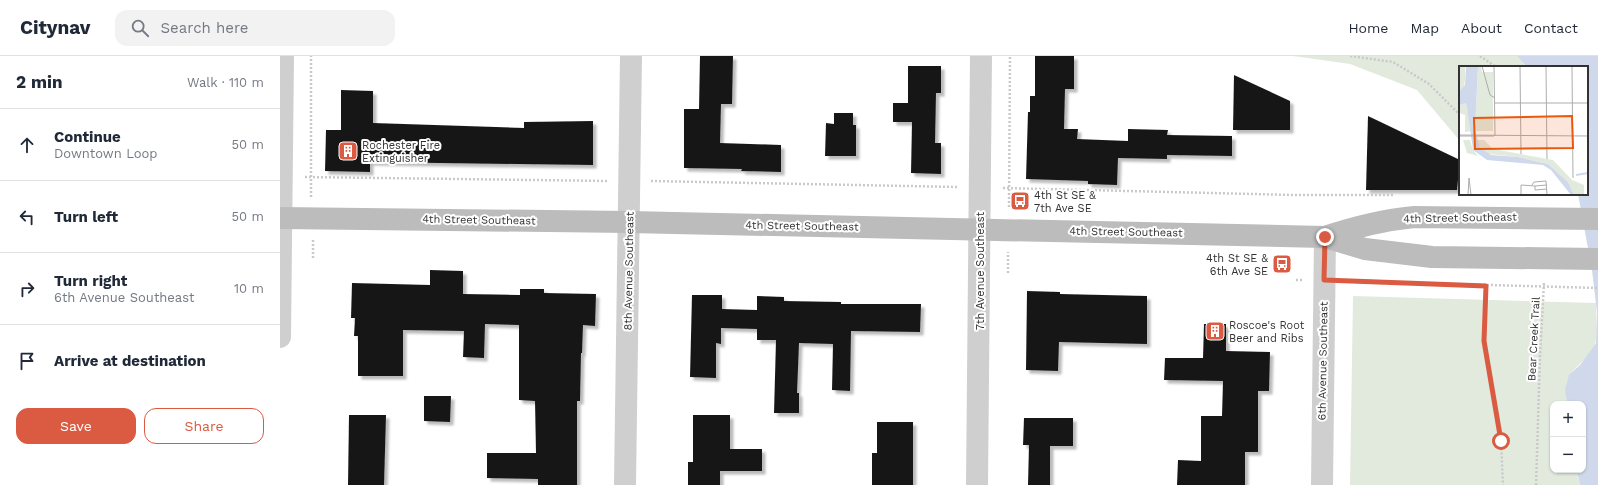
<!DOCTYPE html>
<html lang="en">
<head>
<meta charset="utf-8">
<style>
	:root { --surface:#fff; --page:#f2f2f3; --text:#1f2937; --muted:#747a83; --line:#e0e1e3; --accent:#da5b42 }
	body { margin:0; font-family:"Work Sans",sans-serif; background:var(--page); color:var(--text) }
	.controls { position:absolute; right:12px; bottom:12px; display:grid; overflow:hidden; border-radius:8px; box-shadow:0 1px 3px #0004 }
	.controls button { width:36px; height:36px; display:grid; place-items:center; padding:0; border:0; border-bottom:1px solid var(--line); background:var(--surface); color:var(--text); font:20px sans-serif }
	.stop { position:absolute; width:12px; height:12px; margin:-9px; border:3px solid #da5b42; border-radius:50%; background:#fff }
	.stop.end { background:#da5b42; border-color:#fff; box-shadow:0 1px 4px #0008 }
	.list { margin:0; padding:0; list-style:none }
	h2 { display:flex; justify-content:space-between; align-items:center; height:52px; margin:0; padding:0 16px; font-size:17px }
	h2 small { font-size:13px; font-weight:400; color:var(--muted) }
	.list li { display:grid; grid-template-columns:26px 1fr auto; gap:12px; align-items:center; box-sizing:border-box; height:72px; padding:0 16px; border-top:1px solid var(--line) }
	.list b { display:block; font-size:15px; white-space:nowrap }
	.list p { margin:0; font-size:13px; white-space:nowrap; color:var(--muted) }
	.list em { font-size:13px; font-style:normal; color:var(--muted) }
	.actions { display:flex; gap:8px; padding:12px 16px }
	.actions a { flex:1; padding:9px 0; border:1px solid var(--accent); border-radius:12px; text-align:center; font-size:14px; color:var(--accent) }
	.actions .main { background:var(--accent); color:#fff }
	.icon { flex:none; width:22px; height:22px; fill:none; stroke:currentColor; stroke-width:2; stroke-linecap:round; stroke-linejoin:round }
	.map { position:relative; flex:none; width:1318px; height:429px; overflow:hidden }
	header { display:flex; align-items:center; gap:24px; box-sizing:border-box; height:56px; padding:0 20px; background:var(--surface); border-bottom:1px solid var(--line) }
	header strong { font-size:19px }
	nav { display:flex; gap:22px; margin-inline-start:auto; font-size:14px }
	.search { width:280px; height:36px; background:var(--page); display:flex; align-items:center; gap:10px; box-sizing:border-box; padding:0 14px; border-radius:12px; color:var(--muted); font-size:15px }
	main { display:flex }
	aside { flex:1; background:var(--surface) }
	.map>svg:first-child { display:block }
	.green { fill:#e2eade }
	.water { fill:#cfd9eb }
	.building { fill:#191919; filter:url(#shadow) }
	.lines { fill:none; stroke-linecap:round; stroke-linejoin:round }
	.path { stroke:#c9c9c9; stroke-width:2.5; stroke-dasharray:2 2; stroke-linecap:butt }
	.street { stroke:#cfcfcf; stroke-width:22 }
	.secondary { stroke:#bcbcbc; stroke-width:22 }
	.route { stroke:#da5b42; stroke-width:5 }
	.labels { text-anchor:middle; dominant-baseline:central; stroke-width:4; stroke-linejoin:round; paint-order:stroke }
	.poi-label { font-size:11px; fill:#323232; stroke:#fff; text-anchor:start }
	.street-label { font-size:11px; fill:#323232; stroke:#fff }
	.inset-river { fill:none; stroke:#cfd9eb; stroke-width:2 }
	.inset-road { fill:none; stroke:#adadad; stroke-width:1 }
	.view { fill:#e8590c; fill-opacity:0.15; stroke:#e8590c; stroke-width:2 }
	.inset-edge { fill:none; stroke:#323232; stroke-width:2 }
</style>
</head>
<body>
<header>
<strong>Citynav</strong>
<div class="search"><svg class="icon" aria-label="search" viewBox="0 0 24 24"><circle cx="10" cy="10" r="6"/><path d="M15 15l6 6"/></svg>Search here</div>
<nav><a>Home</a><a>Map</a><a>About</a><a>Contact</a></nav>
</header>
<main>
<aside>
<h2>2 min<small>Walk · 110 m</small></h2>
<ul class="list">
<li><svg class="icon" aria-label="ahead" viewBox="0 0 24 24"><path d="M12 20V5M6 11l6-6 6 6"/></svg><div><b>Continue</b><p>Downtown Loop</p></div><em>50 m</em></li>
<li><svg class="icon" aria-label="left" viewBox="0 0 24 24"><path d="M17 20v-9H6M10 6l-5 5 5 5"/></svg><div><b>Turn left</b></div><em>50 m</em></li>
<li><svg class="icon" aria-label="right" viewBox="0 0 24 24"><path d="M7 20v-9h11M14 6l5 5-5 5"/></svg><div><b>Turn right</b><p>6th Avenue Southeast</p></div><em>10 m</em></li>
<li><svg class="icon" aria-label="arrive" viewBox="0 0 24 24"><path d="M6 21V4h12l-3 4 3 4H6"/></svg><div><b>Arrive at destination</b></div></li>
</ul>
<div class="actions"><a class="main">Save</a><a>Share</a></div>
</aside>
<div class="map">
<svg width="1318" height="429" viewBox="0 0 1318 429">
	<defs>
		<filter id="shadow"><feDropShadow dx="3.5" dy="3.5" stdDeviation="1" flood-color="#0004"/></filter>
	</defs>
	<rect width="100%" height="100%" fill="#fff"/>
	<g class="green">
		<polygon points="1013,0 1237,0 1247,11 1180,11 1180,85 1137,34 1070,8"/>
		<path d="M1073,240L1316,247C1316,257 1318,281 1315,288C1300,316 1282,311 1287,348H1273V414H1297L1300,429H1070Z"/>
	</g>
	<polygon class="water" points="1237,0 1318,0 1318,429 1300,429 1297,414 1303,414 1303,348 1287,348 1285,333 1289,319 1300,309 1316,287 1317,257 1312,214 1298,138 1307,138 1307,11 1247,11"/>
	<g class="building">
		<polygon points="420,0 453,0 452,48 441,48 440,87 501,89 501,116 461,115 462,113 404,112 404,53 419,53"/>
		<polygon points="755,0 794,0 794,33 785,33 784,73 798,73 797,83 848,85 848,73 888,74 887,79 952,80 952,100 887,99 887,103 838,102 837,129 808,128 808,125 746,123 748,56 750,56 750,40 755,40"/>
		<polygon points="628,10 661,10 661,37 656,37 655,87 661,87 661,118 631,117 632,66 613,66 613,47 628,47"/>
		<polygon points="954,19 1010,45 1010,74 953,74"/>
		<polygon points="61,34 93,35 93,67 244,72 244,66 313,65 313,109 90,106 90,116 45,115 46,74 61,74"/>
		<polygon points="554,57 573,57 573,69 576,69 576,100 545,100 546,67 554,68"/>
		<polygon points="1088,60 1180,104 1177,134 1086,134"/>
		<polygon points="150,214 183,215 183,238 240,239 240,233 264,233 264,237 316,238 315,270 303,269 302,297 301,297 300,345 297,345 297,429 258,429 258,423 207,422 207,397 256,397 255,345 239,344 239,269 205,268 204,302 183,301 184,275 123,274 123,320 78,320 78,280 74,280 75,262 71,262 72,227 150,229"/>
		<polygon points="747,235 780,236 780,238 867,240 867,288 779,286 778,315 746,314"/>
		<polygon points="412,239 442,239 442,253 477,254 477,240 504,241 504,245 561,246 561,248 641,248 640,276 571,275 570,335 552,334 553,288 519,287 517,337 519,337 519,357 494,357 496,284 477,284 477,273 441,272 441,288 436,287 436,322 410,321"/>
		<polygon points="924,268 946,268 946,295 990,296 989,335 978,335 978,396 965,396 965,429 897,429 898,404 921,405 921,360 942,360 943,325 884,324 885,302 923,302"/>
		<polygon points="144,340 171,340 170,366 144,365"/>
		<polygon points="69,359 106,359 104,429 68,429"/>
		<polygon points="413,359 450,359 450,393 482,393 482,415 440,415 440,429 408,429 408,406 413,406"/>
		<polygon points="744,362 793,362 793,390 770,390 770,429 748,429 749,389 743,389"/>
		<polygon points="597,366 633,366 633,429 592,429 592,397 597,397"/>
	</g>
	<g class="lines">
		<g class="path">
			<polyline points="1070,0 1113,6 1149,28 1180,59"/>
			<polyline points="1200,0 1216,11"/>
			<polyline points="25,121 328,125"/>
			<polyline points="371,125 678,131"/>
			<polyline points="723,132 1014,139 1114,139"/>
			<polyline points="31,141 31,0"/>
			<polyline points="729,151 730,0"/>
			<polyline points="33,184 33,203"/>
			<polyline points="728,217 728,196"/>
			<polyline points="1016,224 1022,224"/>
			<polyline points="1067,225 1318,232"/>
			<polyline points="1206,230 1204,285 1221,385 1223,429"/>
			<polyline points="1256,429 1260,301 1264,226"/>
		</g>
		<g class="street">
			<polyline points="0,281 3,0"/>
			<polyline points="345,429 351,0"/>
			<polyline points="697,429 701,0"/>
			<polyline points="1042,429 1045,181"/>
		</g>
		<g class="secondary">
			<polyline points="0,162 349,166 1045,181 1085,193 1152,201 1318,203"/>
			<path d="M1045,181C1075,171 1103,164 1134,161L1318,163"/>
		</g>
	</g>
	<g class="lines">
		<polyline class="route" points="1045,181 1044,224 1206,230 1204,285 1221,385"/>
	</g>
	<defs>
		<symbol id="building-square" viewBox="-11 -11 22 22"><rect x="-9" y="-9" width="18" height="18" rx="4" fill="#da5b42" stroke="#fff"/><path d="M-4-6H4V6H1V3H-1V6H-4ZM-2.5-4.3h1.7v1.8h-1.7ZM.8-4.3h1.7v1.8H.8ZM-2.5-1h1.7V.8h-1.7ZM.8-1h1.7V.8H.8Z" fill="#fff"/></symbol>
		<symbol id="bus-square" viewBox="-11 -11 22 22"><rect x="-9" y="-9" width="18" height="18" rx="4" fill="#da5b42" stroke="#fff"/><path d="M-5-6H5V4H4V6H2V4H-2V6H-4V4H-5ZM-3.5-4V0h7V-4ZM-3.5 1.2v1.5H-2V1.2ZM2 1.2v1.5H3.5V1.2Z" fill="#fff"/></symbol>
	</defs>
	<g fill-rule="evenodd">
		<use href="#building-square" x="57" y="84" width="22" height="22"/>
		<use href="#bus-square" x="729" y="134" width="22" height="22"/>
		<use href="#bus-square" x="991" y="197" width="22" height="22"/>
		<use href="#building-square" x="924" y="264" width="22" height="22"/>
	</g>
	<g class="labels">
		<g class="poi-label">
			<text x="82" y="89">Rochester Fire<tspan x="82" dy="13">Extinguisher</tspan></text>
			<text x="754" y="139">4th St SE &amp;<tspan x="754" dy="13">7th Ave SE</tspan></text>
			<text x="988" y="202" text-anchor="end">4th St SE &amp;<tspan x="988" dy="13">6th Ave SE</tspan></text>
			<text x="949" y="269">Roscoe's Root<tspan x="949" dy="13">Beer and Ribs</tspan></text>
		</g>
		<g class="street-label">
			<text transform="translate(1180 162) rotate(-1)">4th Street Southeast</text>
			<text transform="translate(199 164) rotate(1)">4th Street Southeast</text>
			<text transform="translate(522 170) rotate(1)">4th Street Southeast</text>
			<text transform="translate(846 176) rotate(1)">4th Street Southeast</text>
			<text transform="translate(349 215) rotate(-89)">8th Avenue Southeast</text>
			<text transform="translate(700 215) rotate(-90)">7th Avenue Southeast</text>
			<text transform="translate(1254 283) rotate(-87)">Bear Creek Trail</text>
			<text transform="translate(1043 305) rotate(-89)">6th Avenue Southeast</text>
		</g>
	</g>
	<g transform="translate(1179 10)">
		<rect width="129" height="129" fill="#fff"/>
		<path d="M0,0H6V13L5,22L0,26ZM19,0H22L23,6H34V65H16ZM5,36L8,41L13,65L6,66V49L0,47V39ZM4,74H11L14,84L19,90L8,87ZM17,74H25L34,83L94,94L113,114L125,119V129H115L109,116L89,98L59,91L29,88L21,82Z" fill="#e2eade"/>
		<path d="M7,0H19L16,64L21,82L32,89L59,91L89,98L109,116L115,129H112L92,104L84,99L28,94L14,84L8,41L6,37L0,39V26L6,19Z" fill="#cfd9eb"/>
		<path class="inset-river" d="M117,109L129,107"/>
		<path class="inset-road" d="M23,0L31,29L36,32M35,0L36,70M61,0L62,88M87,0L88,93M113,0L114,112M36,37H129M0,69L129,70M1,70H35M73,119L75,116L87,115L88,129M76,120L88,119M9,129L10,112L12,129M62,129V119L76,120V124L88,123"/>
		<path class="view" d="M113,50L114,82L16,83L15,52Z"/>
		<rect width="129" height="129" class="inset-edge"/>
	</g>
</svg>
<div class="controls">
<button>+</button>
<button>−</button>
</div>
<div class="stop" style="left:1221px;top:385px"></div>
<div class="stop end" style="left:1045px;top:181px"></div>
</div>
</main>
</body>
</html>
